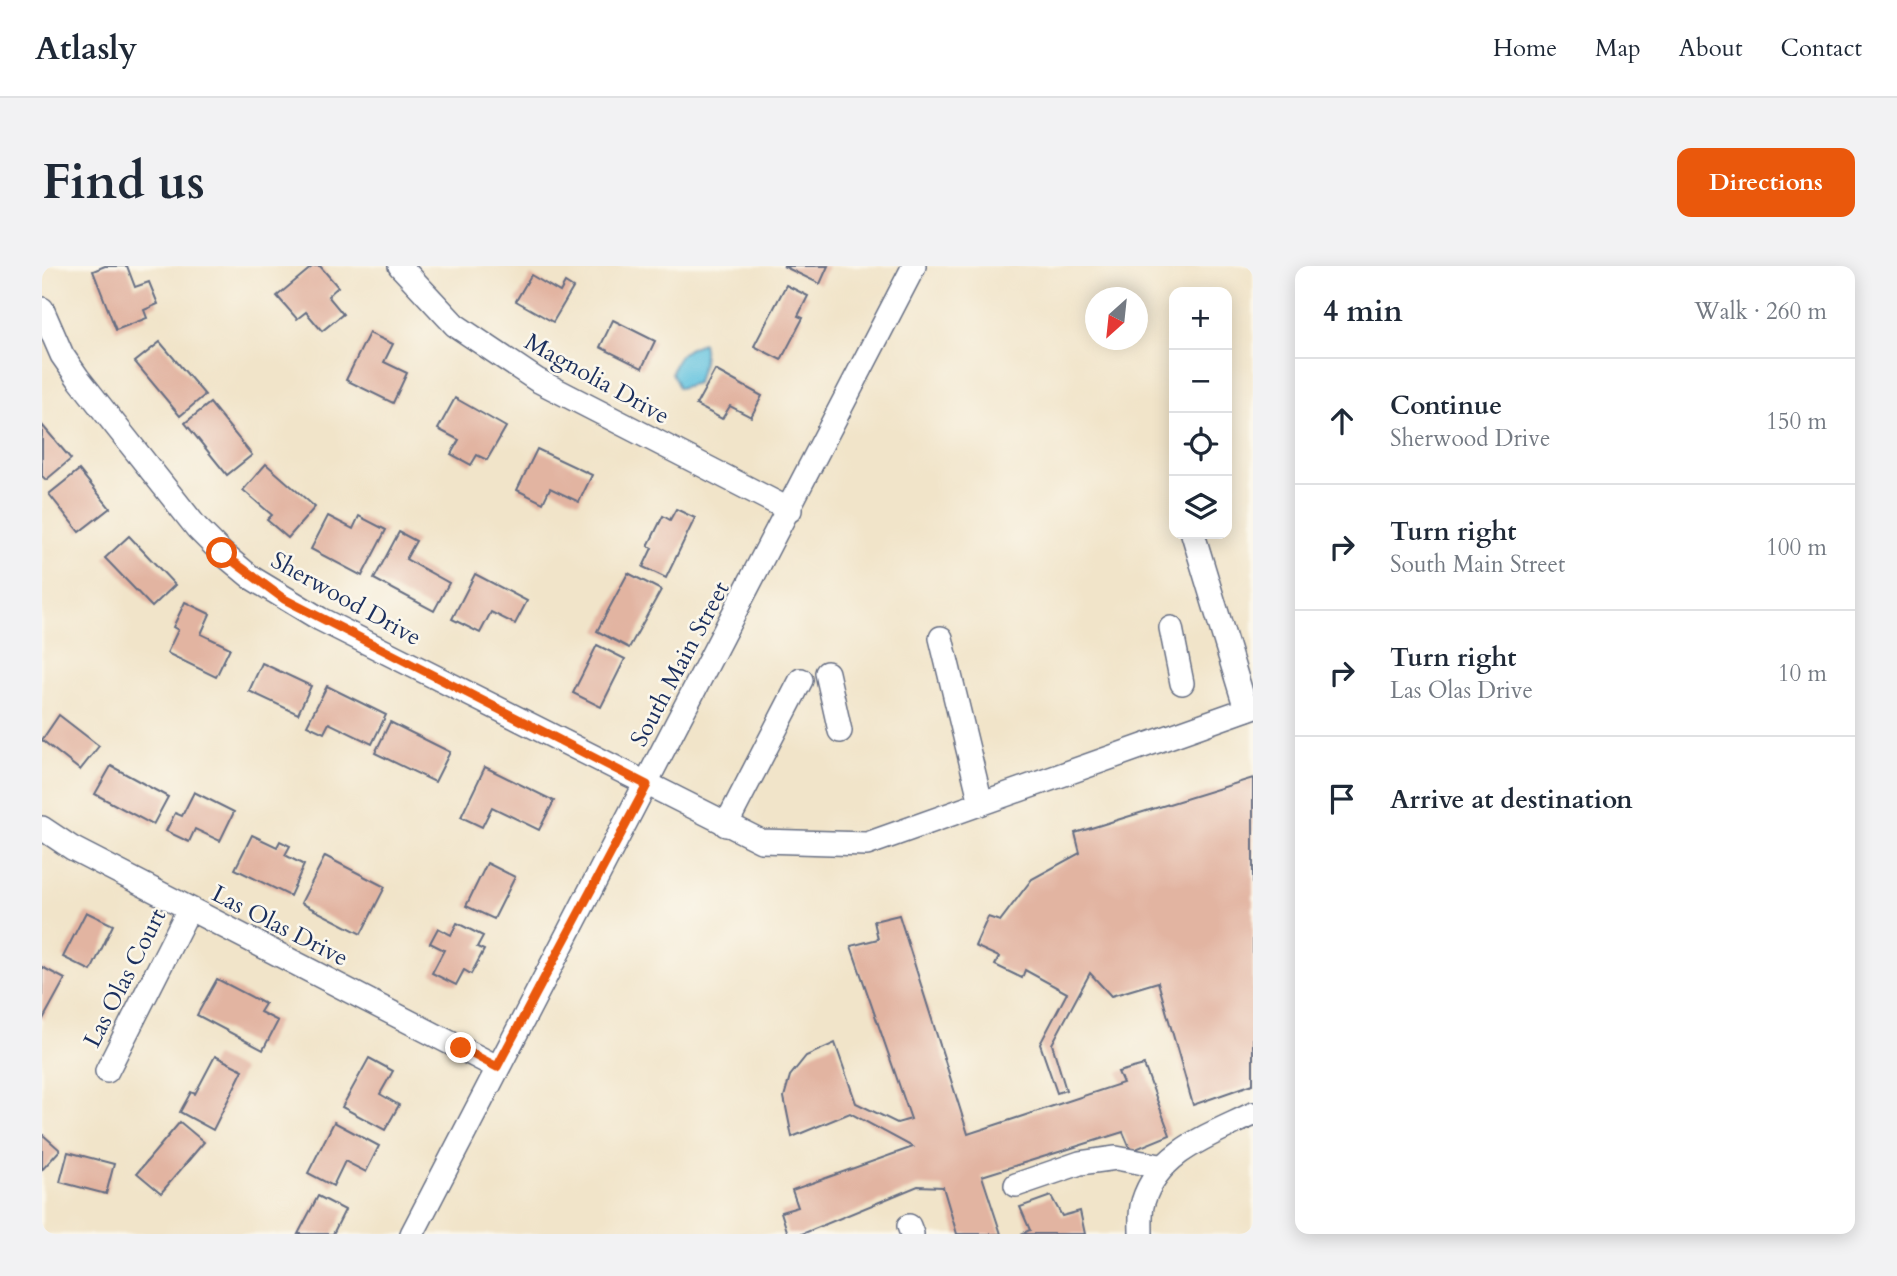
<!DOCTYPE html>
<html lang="en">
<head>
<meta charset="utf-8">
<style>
	:root { --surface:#fff; --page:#f2f2f3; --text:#1f2937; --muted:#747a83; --line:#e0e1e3; --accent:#ea580c }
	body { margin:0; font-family:Cardo,serif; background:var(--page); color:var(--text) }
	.controls { position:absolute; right:21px; top:21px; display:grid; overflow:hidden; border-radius:14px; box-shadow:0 4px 18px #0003 }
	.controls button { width:63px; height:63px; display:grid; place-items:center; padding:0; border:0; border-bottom:2px solid var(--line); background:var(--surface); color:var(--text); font:35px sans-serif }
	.compass { position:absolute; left:1043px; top:21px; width:63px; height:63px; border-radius:50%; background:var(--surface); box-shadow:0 4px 18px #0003; rotate:207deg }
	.stop { position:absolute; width:21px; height:21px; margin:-16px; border:5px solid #ea580c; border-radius:50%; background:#fff }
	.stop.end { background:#ea580c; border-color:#fff; box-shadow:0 2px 7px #0008 }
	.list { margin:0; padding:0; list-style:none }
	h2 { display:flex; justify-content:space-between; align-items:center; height:91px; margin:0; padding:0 28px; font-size:30px }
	h2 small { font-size:23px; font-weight:400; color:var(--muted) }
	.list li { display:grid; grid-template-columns:46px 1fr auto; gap:21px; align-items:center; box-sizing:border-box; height:126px; padding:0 28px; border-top:2px solid var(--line) }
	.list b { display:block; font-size:26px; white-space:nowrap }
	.list p { margin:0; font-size:23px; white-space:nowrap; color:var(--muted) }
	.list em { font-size:23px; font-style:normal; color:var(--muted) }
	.icon { flex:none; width:38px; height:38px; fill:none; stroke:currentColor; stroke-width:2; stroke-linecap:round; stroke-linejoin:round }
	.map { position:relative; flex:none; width:1211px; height:968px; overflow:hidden; border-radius:14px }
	header { display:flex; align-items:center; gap:42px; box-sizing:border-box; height:98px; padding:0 35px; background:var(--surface); border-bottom:2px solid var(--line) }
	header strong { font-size:33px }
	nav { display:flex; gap:38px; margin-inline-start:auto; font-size:24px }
	.intro { display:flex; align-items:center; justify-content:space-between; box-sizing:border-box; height:168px; padding:0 42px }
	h1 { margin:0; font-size:49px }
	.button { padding:18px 32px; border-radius:14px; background:var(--accent); color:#fff; font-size:24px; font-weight:700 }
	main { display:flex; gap:42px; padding:0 42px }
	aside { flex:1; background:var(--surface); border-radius:14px; box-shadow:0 4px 18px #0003 }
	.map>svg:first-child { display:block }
	.water { fill:#60c2df; stroke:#3e789e; stroke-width:2 }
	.building { fill:#e2b4a1 }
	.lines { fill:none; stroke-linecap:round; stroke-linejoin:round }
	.minor-casing { stroke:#666e83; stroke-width:26 }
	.minor { stroke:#fff; stroke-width:23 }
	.route { stroke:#ea580c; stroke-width:9 }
	.labels { text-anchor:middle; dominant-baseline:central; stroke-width:5; stroke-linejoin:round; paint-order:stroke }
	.street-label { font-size:24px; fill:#1b2f5e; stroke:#fbf7ec }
</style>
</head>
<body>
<header>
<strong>Atlasly</strong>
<nav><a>Home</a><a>Map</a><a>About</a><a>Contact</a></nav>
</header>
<div class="intro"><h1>Find us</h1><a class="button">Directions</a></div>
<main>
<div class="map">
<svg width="1211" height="968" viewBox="0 0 1211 968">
	<rect width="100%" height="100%" fill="#fbf7ec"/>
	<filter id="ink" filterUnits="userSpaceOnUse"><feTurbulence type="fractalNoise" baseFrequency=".0143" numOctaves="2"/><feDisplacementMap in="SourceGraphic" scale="14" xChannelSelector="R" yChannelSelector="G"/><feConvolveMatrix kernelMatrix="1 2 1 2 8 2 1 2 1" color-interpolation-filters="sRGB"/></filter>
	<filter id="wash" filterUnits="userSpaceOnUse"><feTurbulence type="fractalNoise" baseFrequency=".00686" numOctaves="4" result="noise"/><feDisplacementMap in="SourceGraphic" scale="28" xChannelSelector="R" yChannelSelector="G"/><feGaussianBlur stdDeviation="1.57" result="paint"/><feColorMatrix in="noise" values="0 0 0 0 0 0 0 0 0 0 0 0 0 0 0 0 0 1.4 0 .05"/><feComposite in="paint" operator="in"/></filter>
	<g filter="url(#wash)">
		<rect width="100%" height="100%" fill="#f1e4c9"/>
		<path class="water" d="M661,77C665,92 658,102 655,117L637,122L630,107C634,89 644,82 661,77Z"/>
		<g id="blocks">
			<g class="building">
				<polygon points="63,0 85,0 93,21 107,16 116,38 102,44 105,52 74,64 51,5"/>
				<polygon points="271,0 278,0 296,21 286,30 301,48 280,65 264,46 255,53 235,30"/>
				<polygon points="741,0 786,0 778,18"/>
				<polygon points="489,9 518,26 523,17 531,22 511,56 474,35"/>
				<polygon points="744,19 766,30 756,50 761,52 739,94 712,80"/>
				<polygon points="571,54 613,75 600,102 558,81"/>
				<polygon points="327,67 351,78 342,96 365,107 351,137 304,114"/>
				<polygon points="118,76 163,129 138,150 93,96"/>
				<polygon points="673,104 720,130 709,151 688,140 680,153 654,139"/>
				<polygon points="413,132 464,161 445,194 435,189 429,199 409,188 417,174 396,163"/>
				<polygon points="168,137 210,189 185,209 143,157"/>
				<polygon points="0,159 29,193 4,214 0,210"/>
				<polygon points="495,183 550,209 537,236 508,222 501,237 475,224"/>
				<polygon points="224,198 273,241 246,272 225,254 230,249 201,224"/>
				<polygon points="37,204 68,242 37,266 7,228"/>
				<polygon points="634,243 653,252 624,312 601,301 610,282 606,280 621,250 628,254"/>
				<polygon points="286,250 311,263 317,250 344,264 320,310 269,283"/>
				<polygon points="357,266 374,275 364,293 407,317 392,345 332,313"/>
				<polygon points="87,270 133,319 110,341 63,292"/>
				<polygon points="586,307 619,324 587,382 555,365"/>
				<polygon points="433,308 485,335 473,358 449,346 438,367 410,353"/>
				<polygon points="143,336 168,348 159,368 188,382 174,411 125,387 136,364 131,361"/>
				<polygon points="555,379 583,393 559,441 531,427"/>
				<polygon points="220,397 269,420 256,448 207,425"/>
				<polygon points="285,420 344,449 330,478 287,457 282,467 265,459"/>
				<polygon points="17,449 57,480 38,504 0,474"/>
				<polygon points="348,456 408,486 393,516 333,487"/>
				<polygon points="69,500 126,531 111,559 53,528"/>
				<polygon points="443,501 512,535 497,564 450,541 440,561 419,551"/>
				<polygon points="1211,512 1211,818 1151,839 1116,716 1069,730 1048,707 1010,778 1024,824 1015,827 998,778 1025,727 983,704 980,712 953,699 957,691 933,680 946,651 958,655 990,613 1038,587 1033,567"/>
				<polygon points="152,526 192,546 178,575 153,563 147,576 124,565 133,547 140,550"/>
				<polygon points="210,569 235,581 238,575 248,580 243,589 262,599 248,630 193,603"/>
				<polygon points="283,590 343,621 319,668 259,637"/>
				<polygon points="445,597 473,611 452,653 424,640"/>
				<polygon points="44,646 71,659 49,705 21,691"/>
				<polygon points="857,649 926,868 1081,817 1076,806 1102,799 1128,869 1089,885 1081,866 940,910 959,968 915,968 901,921 876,920 760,968 746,968 739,946 756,941 750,924 871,881 808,847 750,871 742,831 748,810 764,790 793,777 814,837 855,857 869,853 809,680 836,673 832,655"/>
				<polygon points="415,657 441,670 435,681 442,684 429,708 422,704 414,719 390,707 402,684 388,677 396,662 409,669"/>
				<polygon points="0,701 23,713 0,755"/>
				<polygon points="175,713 223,738 218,746 236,755 221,784 155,749"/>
				<polygon points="173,790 201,804 171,864 138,846 149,826 153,828"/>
				<polygon points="327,792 351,805 338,828 357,839 343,864 300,841"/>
				<polygon points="138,856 162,876 119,927 95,907"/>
				<polygon points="292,856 337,880 324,906 303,895 291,920 266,907"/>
				<polygon points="0,868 18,884 0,904"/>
				<polygon points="26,886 72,898 64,928 18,916"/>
				<polygon points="276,930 303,944 291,968 256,968"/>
				<polygon points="1009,930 1020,950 1038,945 1043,968 979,968 988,964 978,941"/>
			</g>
		</g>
	</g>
	<g filter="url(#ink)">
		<use href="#blocks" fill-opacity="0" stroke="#666e83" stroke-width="2"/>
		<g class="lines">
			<defs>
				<g id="minor">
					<polyline points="358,0 413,59 495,114 748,244"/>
					<polyline points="0,43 20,89 36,112 155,262 180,287 210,312 278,353 719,575 825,578 1211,441"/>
					<polyline points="1151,268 1204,443"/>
					<polyline points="1129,362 1140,417"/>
					<polyline points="899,372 939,537"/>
					<polyline points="785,407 798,465"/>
					<polyline points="684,559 759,414"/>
					<polyline points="0,562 30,582 455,801"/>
					<polyline points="65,805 147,643"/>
					<polyline points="974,919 1038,897 1074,892 1118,900"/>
					<polyline points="867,960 870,968"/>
					<polyline points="370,968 872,0"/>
					<path d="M1099,968C1099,958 1098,945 1101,936C1116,886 1168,869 1211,848"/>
				</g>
			</defs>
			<use href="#minor" class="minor-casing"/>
			<use href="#minor" class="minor"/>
		</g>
	</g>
	<g class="lines" filter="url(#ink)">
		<polyline class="route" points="180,287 242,333 605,519 455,801 419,782"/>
	</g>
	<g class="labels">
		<g class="street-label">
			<text transform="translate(555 113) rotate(29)">Magnolia Drive</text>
			<text transform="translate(304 333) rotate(29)">Sherwood Drive</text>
			<text transform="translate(638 398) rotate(-62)">South Main Street</text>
			<text transform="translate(238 660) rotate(27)">Las Olas Drive</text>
			<text transform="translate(83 712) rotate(-63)">Las Olas Court</text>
		</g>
	</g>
</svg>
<div class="controls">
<button>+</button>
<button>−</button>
<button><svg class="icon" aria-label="locate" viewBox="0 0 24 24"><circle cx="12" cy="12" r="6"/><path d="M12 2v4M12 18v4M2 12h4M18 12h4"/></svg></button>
<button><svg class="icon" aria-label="layers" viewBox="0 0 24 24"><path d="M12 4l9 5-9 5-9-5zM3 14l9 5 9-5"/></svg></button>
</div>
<svg class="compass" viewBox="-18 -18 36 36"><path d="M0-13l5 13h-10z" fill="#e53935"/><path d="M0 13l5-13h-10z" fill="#747a83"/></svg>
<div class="stop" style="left:180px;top:287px"></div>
<div class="stop end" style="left:419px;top:782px"></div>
</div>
<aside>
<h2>4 min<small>Walk · 260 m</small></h2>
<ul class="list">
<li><svg class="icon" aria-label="ahead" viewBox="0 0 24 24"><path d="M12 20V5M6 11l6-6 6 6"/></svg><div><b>Continue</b><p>Sherwood Drive</p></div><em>150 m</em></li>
<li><svg class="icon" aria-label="right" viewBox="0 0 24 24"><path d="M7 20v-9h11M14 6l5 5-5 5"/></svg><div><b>Turn right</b><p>South Main Street</p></div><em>100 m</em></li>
<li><svg class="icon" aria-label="right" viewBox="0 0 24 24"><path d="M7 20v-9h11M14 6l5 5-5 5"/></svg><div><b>Turn right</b><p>Las Olas Drive</p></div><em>10 m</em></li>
<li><svg class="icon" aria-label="arrive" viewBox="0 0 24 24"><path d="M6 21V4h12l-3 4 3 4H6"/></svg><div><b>Arrive at destination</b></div></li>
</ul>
</aside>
</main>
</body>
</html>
